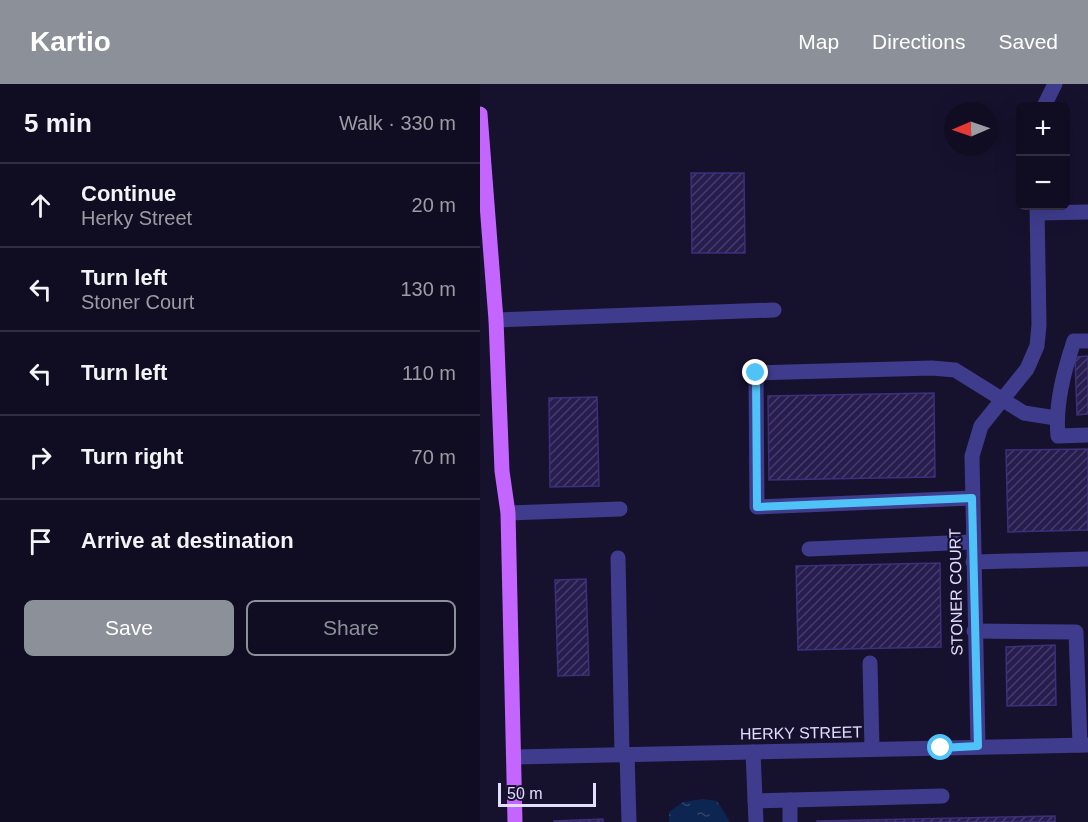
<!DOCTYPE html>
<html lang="en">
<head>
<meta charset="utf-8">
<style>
	:root { --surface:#100d22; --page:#19162a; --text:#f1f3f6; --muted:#9c9ca5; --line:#302d40; --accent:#8c9099 }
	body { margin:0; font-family:Arial,sans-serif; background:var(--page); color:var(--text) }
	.controls { position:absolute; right:18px; top:18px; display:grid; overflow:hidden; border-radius:9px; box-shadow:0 6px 24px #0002 }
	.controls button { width:54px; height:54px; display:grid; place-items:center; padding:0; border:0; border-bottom:2px solid var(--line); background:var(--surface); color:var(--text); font:30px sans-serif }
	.compass { position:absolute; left:464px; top:18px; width:54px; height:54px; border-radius:50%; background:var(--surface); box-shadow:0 6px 24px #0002; rotate:268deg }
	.scale { position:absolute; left:18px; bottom:15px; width:98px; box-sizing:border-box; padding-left:6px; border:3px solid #e1deff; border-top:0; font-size:16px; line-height:21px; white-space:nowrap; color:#e1deff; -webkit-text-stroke:4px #16112d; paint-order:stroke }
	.stop { position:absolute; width:18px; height:18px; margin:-14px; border:4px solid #4fc3f7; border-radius:50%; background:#fff }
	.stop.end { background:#4fc3f7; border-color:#fff; box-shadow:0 2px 6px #0008 }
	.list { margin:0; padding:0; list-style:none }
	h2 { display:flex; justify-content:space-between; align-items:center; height:78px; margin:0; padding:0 24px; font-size:26px }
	h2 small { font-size:20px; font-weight:400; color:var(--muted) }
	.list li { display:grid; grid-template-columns:39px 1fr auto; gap:18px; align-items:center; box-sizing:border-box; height:84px; padding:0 24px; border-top:2px solid var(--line) }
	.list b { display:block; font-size:22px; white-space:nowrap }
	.list p { margin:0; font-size:20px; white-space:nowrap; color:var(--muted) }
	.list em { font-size:20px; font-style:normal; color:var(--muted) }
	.actions { display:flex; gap:12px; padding:18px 24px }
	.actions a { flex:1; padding:14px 0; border:2px solid var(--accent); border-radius:9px; text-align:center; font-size:21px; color:var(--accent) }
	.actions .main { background:var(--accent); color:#fff }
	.icon { flex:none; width:33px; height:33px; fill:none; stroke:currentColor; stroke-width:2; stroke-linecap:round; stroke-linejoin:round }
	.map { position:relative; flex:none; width:608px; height:738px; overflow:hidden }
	header { display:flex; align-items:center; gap:36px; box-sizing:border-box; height:84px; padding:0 30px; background:var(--accent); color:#fff }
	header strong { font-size:28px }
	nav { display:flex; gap:33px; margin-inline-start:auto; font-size:21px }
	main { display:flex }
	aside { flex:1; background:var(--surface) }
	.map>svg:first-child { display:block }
	.water { fill:url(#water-ripples) }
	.building { fill:url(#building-hatch); stroke:#3e2f7b; stroke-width:1.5 }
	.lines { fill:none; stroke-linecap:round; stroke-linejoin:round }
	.minor { stroke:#3f3c8d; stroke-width:15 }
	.major { stroke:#c465ff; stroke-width:15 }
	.route { stroke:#4fc3f7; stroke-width:8 }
	.labels { text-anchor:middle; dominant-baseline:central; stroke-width:4.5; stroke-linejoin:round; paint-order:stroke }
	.street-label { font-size:16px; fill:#e1deff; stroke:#16112d }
</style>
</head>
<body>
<header>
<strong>Kartio</strong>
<nav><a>Map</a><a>Directions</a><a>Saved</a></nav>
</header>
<main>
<aside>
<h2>5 min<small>Walk · 330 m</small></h2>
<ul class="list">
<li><svg class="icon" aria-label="ahead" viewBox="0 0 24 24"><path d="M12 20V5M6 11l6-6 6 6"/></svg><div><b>Continue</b><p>Herky Street</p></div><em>20 m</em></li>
<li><svg class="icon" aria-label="left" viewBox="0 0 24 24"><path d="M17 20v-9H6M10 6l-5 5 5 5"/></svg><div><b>Turn left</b><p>Stoner Court</p></div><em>130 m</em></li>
<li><svg class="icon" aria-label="left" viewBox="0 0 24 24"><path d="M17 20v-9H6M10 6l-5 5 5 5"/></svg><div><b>Turn left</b></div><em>110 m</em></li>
<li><svg class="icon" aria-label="right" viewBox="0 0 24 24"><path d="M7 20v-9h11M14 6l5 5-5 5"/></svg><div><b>Turn right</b></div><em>70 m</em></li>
<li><svg class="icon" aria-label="arrive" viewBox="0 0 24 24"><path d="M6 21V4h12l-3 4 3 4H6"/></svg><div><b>Arrive at destination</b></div></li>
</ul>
<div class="actions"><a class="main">Save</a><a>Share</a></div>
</aside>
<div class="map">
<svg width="608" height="738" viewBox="0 0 608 738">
	<defs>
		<pattern id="water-ripples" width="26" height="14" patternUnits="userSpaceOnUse" patternTransform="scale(1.5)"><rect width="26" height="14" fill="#0d2651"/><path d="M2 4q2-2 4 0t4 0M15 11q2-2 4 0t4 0" fill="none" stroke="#30456b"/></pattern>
		<pattern id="building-hatch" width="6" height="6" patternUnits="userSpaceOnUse" patternTransform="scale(1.5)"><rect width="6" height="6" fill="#271d4f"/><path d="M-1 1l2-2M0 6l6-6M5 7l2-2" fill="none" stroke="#463d69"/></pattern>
	</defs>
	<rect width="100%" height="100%" fill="#16112d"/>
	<polygon class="water" points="223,715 237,717 250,738 189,738 189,728 203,718"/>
	<g class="building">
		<polygon points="211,89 264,89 265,169 212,169"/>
		<polygon points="608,272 608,330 597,331 595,273"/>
		<polygon points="454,309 455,393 289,396 288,312"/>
		<polygon points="117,313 119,402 70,403 69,314"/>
		<polygon points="608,365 608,446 528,448 526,366"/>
		<polygon points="460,479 461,563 318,566 316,482"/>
		<polygon points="106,495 109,591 78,592 75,496"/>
		<polygon points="575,561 576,621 527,622 526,563"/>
		<polygon points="575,732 575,738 337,738 337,737"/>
		<polygon points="123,735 123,738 74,738 74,737"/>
	</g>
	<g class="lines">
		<g class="minor">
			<polyline points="564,22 575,0"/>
			<polyline points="558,129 608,128"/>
			<polyline points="16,236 294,226"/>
			<path d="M608,257H594C584,287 575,320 578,352L608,351"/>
			<polyline points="492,414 277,423 276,289 452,284 475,286 544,329 576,334"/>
			<polyline points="28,429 140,425"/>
			<polyline points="329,465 492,458"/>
			<polyline points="138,474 142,671"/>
			<polyline points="493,478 608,475"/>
			<polyline points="494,547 596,548 600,661"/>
			<polyline points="390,579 392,665"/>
			<polyline points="498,662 492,372 501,342 547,285 557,262 559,241 557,122"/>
			<polyline points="273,668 276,738"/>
			<polyline points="147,670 149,738"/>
			<polyline points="34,673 608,661"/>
			<polyline points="310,716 310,738"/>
			<polyline points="275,717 462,712"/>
		</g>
		<polyline class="major" points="0,30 16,236 22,387 28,429 35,738"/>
	</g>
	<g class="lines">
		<polyline class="route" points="276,289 277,423 492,414 498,662 461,664"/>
	</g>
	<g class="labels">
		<g class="street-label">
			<text transform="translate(476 508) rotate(-91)">STONER COURT</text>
			<text transform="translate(321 649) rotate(-1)">HERKY STREET</text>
		</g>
	</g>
</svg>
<div class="controls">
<button>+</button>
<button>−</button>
</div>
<svg class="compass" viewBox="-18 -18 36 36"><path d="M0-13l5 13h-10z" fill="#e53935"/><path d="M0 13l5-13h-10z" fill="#9c9ca5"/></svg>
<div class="scale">50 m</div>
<div class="stop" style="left:461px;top:664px"></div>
<div class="stop end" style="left:276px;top:289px"></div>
</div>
</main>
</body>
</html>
